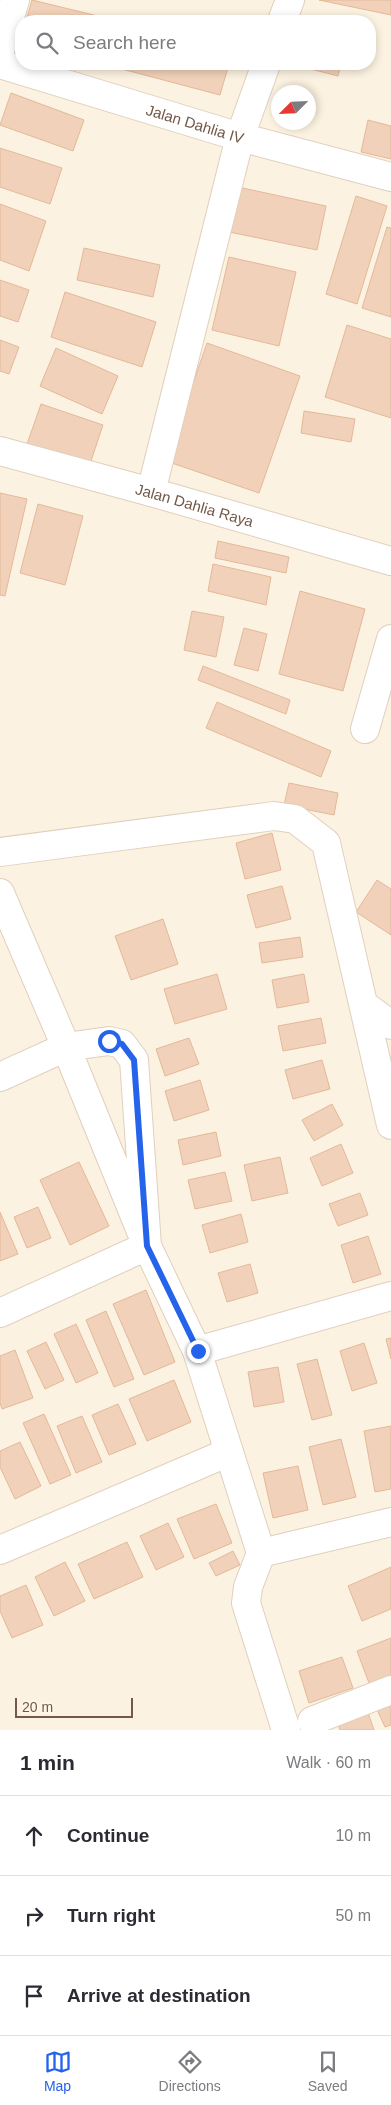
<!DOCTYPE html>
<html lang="en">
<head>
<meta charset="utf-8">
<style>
	:root { --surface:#fff; --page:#f2f2f3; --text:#2b2b33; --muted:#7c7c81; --line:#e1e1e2; --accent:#2563eb }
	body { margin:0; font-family:Helvetica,sans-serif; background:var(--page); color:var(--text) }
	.compass { position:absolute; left:271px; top:85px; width:45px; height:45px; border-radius:50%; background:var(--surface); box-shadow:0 2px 8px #0003; rotate:246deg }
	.scale { position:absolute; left:15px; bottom:12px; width:118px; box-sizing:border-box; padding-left:5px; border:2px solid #725948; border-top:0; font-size:14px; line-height:18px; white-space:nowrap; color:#725948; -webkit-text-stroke:4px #fff6e7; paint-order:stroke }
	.stop { position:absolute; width:15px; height:15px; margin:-11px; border:4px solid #2563eb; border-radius:50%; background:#fff }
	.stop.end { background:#2563eb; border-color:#fff; box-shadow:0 1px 5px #0008 }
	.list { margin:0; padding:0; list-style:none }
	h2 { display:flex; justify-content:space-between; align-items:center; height:65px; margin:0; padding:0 20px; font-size:21px }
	h2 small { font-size:16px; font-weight:400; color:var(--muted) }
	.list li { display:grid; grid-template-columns:32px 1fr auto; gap:15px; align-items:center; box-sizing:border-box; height:80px; padding:0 20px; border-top:1px solid var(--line) }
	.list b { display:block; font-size:19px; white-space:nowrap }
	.list em { font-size:16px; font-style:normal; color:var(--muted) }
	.icon { flex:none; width:28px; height:28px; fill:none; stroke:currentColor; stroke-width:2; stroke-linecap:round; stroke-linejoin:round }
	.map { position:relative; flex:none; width:391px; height:1730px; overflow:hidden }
	.search { position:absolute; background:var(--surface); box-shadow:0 2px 8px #0003; left:15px; right:15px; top:15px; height:55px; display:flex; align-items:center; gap:12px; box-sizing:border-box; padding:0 18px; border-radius:20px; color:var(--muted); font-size:19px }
	.sheet { height:305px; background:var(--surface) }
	nav { display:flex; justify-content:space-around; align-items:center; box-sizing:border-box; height:70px; border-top:1px solid var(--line); background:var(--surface); font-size:14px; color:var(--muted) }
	nav a { display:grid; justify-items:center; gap:2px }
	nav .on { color:var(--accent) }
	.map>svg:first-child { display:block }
	.building { fill:#f1d1b9; stroke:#e3b999 }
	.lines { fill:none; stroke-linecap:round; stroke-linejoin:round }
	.street-casing { stroke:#e0cfbd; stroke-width:30 }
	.street { stroke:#fff; stroke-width:28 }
	.route { stroke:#2563eb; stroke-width:6 }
	.labels { text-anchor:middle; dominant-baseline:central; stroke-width:4; stroke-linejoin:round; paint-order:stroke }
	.street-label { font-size:15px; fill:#725948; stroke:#fff6e7 }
</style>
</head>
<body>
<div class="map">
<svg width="391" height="1730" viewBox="0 0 391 1730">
	<rect width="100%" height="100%" fill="#fcf2e1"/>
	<g class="building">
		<polygon points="32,0 102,17 101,21 26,21"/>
		<polygon points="319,0 391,0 391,15"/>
		<polygon points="103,64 229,64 220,95"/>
		<polygon points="300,64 341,64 338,76 299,66"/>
		<polygon points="11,93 84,120 73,151 0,125"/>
		<polygon points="368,120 391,126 391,159 361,152"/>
		<polygon points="0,148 62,168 50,204 0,187"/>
		<polygon points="238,187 326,206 317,250 229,232"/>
		<polygon points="356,196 387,206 357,304 326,294"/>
		<polygon points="0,204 46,221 29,271 0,260"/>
		<polygon points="387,227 391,228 391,317 362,308"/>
		<polygon points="84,248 160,265 153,297 77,280"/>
		<polygon points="229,257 296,272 279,346 212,330"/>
		<polygon points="0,280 29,290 18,322 0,316"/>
		<polygon points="65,292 156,322 142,367 51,337"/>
		<polygon points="347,325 391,339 391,418 325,397"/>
		<polygon points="0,340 19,347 9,374 0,371"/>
		<polygon points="207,343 300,376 259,493 166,461"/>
		<polygon points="56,348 118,376 102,414 40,386"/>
		<polygon points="41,404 103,425 89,467 26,447"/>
		<polygon points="304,411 355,419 351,442 301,433"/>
		<polygon points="0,493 27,499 5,596 0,595"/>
		<polygon points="38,504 83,516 65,585 20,573"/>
		<polygon points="218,541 289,557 286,573 215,558"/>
		<polygon points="213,564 271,577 266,605 208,591"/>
		<polygon points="300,591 365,609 343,691 279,674"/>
		<polygon points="192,611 224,617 216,657 184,650"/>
		<polygon points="244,628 267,634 258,671 234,665"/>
		<polygon points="203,666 290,700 286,714 198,680"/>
		<polygon points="217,702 331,751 321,777 206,728"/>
		<polygon points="289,783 338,793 334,815 284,805"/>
		<polygon points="272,833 281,870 245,879 236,843"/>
		<polygon points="377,880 391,889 391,935 356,912"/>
		<polygon points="282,886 291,919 256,928 247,895"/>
		<polygon points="163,919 178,964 131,980 115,936"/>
		<polygon points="300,937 303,957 262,963 259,943"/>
		<polygon points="217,974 227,1009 175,1024 164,989"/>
		<polygon points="304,974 309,1002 277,1008 272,980"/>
		<polygon points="321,1018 326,1043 283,1051 278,1026"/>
		<polygon points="189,1038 199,1064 165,1076 156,1049"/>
		<polygon points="322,1060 330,1089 293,1099 285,1070"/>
		<polygon points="200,1080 209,1110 174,1121 165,1091"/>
		<polygon points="332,1104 343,1125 314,1141 302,1120"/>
		<polygon points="216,1132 221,1156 183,1165 178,1140"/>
		<polygon points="341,1144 353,1173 322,1186 310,1158"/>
		<polygon points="280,1157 288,1193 252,1201 244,1165"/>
		<polygon points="79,1162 109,1226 70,1245 40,1180"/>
		<polygon points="225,1172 232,1201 195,1209 188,1180"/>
		<polygon points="360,1193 368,1215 338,1226 329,1204"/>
		<polygon points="38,1207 51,1238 27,1248 14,1217"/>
		<polygon points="0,1212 18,1254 0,1261"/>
		<polygon points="241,1214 248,1242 210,1253 202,1225"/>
		<polygon points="368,1236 381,1274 353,1283 341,1245"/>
		<polygon points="250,1264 258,1293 227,1302 218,1273"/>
		<polygon points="146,1290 175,1362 144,1375 113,1304"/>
		<polygon points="106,1311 134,1379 114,1387 86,1320"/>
		<polygon points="76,1324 98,1373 76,1383 54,1334"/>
		<polygon points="391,1338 391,1359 386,1339"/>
		<polygon points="46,1342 64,1380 45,1389 27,1351"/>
		<polygon points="364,1343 377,1383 352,1391 340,1351"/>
		<polygon points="15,1350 33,1398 2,1409 0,1403 0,1356"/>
		<polygon points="317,1359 332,1415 312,1420 297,1364"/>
		<polygon points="278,1367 284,1402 254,1407 248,1372"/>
		<polygon points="174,1380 191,1422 147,1441 129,1399"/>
		<polygon points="118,1404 136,1444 109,1455 92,1415"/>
		<polygon points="44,1414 71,1475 50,1484 23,1423"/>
		<polygon points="82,1416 102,1462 76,1473 57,1426"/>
		<polygon points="391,1426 391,1489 375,1492 364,1431"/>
		<polygon points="341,1439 356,1497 323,1505 309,1447"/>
		<polygon points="20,1442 41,1486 15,1499 0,1467 0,1451"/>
		<polygon points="298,1466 308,1510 273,1518 263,1473"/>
		<polygon points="216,1504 232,1543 194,1559 177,1519"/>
		<polygon points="168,1523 184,1557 156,1570 140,1536"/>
		<polygon points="127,1542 143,1577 94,1599 78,1564"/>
		<polygon points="233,1551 240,1565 216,1576 209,1563"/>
		<polygon points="65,1562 85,1601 54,1616 35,1577"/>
		<polygon points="391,1567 391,1609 362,1621 348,1586"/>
		<polygon points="26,1585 43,1625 12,1638 0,1611 0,1596"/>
		<polygon points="391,1638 391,1684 372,1691 357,1651"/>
		<polygon points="342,1657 353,1688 309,1703 299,1671"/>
		<polygon points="391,1696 391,1725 385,1727 374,1703"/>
		<polygon points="365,1704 374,1730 340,1730 335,1714"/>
	</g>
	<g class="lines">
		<defs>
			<g id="street">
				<polyline points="282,21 290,0"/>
				<polyline points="0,51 15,0"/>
				<path id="s1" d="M0,64L240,137L391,177"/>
				<path id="s2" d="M0,451L151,492L391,561"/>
				<polyline points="151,492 240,137 266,64"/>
				<polyline points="365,729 391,639"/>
				<polyline points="0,852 274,816 295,819 326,843 391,1125"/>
				<polyline points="0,893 66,1047 0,1077"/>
				<polyline points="364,1005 391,1025"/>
				<polyline points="391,1296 197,1351 261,1553 391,1522"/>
				<polyline points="0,1313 147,1246 134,1060 122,1044 109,1041 66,1047 147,1246 197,1351"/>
				<polyline points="0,1550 229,1452"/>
				<polyline points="261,1553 248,1587 246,1603 286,1730"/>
				<polyline points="312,1721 391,1690"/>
			</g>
		</defs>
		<use href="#street" class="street-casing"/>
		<use href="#street" class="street"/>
	</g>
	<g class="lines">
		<polyline class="route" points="109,1041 122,1044 134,1060 147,1246 198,1351"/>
	</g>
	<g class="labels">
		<g class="street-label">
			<text stroke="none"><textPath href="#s1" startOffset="204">Jalan Dahlia IV</textPath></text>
			<text stroke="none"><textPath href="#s2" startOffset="202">Jalan Dahlia Raya</textPath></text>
		</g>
	</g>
</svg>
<svg class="compass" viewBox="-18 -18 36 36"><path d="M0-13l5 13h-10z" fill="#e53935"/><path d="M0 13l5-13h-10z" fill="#7c7c81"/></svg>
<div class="scale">20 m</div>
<div class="stop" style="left:109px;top:1041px"></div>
<div class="stop end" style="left:198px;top:1351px"></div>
<div class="search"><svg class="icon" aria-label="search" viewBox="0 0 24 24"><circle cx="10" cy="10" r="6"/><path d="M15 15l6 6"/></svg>Search here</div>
</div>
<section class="sheet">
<h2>1 min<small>Walk · 60 m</small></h2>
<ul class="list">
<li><svg class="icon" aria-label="ahead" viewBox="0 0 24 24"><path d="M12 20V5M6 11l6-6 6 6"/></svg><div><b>Continue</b></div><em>10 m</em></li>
<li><svg class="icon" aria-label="right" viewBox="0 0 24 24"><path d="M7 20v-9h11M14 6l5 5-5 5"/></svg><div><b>Turn right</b></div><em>50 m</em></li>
<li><svg class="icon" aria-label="arrive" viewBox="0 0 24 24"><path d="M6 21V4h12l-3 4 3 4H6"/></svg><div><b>Arrive at destination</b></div></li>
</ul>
</section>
<nav>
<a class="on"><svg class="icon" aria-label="map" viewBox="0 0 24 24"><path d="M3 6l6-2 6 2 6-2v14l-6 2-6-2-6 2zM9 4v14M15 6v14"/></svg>Map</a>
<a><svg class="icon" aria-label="directions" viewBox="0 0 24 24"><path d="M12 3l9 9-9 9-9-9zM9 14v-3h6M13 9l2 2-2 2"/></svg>Directions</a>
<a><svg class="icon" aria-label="saved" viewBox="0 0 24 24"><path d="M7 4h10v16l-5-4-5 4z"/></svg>Saved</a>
</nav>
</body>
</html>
